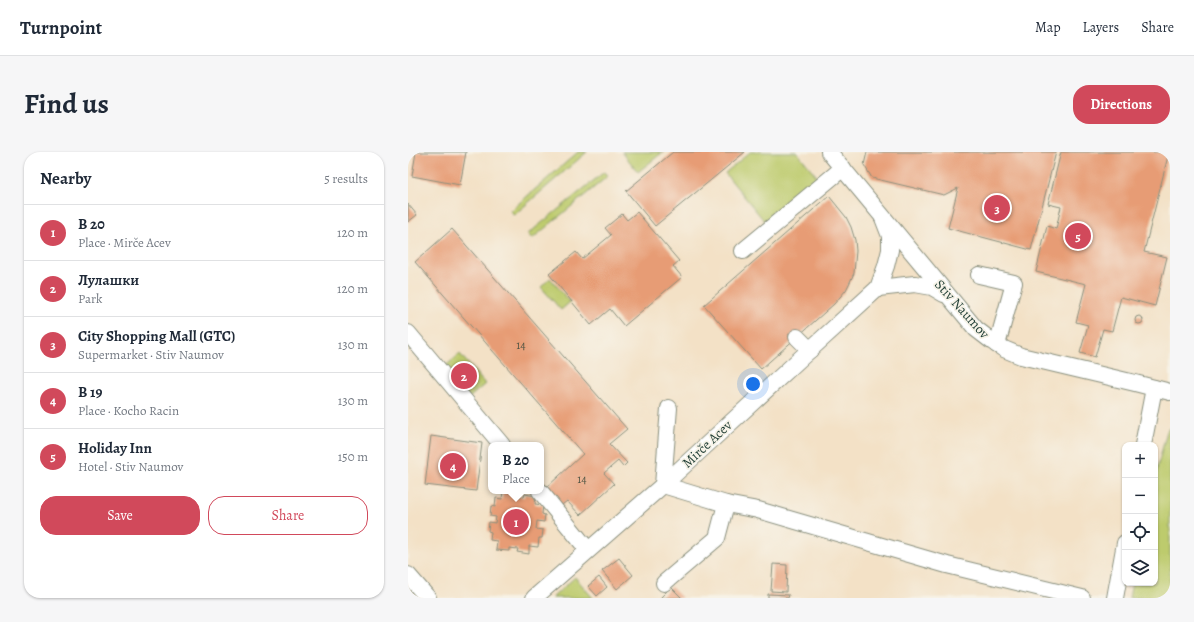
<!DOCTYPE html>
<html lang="en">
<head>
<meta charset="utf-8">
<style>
	:root { --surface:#fff; --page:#f6f6f7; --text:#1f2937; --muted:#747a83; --line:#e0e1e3; --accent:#d1495b }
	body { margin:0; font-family:Alegreya,serif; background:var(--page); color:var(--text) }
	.controls { position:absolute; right:12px; bottom:12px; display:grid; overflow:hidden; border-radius:8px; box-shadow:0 1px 3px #0004 }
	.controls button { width:36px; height:36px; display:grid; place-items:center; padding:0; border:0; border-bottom:1px solid var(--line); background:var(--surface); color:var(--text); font:20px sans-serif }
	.you { position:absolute; left:345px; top:232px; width:14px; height:14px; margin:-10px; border:3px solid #fff; border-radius:50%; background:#1a73e8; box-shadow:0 0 0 6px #1a73e833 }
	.badge { display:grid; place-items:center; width:26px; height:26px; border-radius:50%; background:var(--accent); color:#fff; font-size:13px; font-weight:700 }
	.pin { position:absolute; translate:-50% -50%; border:2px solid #fff; box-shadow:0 1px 4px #0006 }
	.popup { position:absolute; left:80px; top:290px; width:56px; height:52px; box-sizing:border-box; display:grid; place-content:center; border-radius:8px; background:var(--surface); filter:drop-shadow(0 1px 3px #0005); font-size:13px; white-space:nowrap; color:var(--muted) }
	.popup b { font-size:15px; color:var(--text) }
	.popup::after { content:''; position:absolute; left:50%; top:100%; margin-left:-8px; border:8px solid transparent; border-top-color:var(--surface) }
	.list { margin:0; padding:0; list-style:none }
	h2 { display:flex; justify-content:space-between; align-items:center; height:52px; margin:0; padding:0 16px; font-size:17px }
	h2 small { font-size:13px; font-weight:400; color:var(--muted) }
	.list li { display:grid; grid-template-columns:26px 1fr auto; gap:12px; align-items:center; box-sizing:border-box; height:56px; padding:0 16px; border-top:1px solid var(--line) }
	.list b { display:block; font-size:15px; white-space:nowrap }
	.list p { margin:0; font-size:13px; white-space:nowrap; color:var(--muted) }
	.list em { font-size:13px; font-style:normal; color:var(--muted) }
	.actions { display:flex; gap:8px; padding:12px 16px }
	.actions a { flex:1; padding:9px 0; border:1px solid var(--accent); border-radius:16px; text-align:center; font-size:14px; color:var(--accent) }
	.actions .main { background:var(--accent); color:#fff }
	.icon { flex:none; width:22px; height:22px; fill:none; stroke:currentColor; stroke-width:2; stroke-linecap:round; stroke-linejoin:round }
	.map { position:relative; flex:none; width:762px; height:446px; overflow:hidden; border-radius:16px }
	header { display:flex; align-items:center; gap:24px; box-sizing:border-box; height:56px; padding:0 20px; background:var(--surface); border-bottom:1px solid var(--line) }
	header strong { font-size:19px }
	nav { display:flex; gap:22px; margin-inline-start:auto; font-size:14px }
	.intro { display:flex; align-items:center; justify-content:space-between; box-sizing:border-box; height:96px; padding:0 24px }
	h1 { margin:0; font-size:28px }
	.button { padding:10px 18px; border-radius:16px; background:var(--accent); color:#fff; font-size:14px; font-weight:700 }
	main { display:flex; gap:24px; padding:0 24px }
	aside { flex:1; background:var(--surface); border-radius:16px; box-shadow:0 1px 3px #0004 }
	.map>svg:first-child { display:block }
	.green { fill:#bdcb6d; stroke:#6e8450 }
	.building { fill:#e79c74 }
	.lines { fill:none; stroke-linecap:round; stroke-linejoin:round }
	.minor-casing { stroke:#898f7d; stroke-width:18 }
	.minor { stroke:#fff; stroke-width:16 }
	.labels { text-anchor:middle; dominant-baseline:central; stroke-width:3.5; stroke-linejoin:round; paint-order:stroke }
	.number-label { font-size:12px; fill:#515544 }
	.street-label { font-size:14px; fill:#1f3d34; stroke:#f7f3e8 }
</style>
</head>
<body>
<header>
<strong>Turnpoint</strong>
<nav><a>Map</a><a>Layers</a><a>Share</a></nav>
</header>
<div class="intro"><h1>Find us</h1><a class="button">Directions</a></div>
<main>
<aside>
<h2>Nearby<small>5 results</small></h2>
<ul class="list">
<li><span class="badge">1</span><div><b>B 20</b><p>Place · Mirče Acev</p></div><em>120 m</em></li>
<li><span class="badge">2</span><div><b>Лулашки</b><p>Park</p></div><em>120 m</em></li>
<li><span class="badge">3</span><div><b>City Shopping Mall (GTC)</b><p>Supermarket · Stiv Naumov</p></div><em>130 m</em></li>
<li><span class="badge">4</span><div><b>B 19</b><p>Place · Kocho Racin</p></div><em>130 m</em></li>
<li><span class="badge">5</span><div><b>Holiday Inn</b><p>Hotel · Stiv Naumov</p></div><em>150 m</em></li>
</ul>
<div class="actions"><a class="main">Save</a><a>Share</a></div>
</aside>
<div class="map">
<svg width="762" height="446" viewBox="0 0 762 446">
	<rect width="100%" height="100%" fill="#f7f3e8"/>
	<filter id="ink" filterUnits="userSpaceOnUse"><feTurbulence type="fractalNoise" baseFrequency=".025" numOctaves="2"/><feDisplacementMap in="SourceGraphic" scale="8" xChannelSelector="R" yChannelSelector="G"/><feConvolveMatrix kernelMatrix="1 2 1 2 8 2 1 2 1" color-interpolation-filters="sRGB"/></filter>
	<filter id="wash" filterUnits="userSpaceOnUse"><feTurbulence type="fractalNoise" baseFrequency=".012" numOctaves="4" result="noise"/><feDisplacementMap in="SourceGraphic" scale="16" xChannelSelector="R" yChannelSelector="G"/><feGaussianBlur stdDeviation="0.9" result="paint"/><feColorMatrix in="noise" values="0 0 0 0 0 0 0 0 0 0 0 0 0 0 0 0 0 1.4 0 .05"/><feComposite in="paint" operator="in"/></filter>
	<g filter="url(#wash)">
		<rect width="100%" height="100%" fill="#f3e1c6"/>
		<g class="green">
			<polygon points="170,0 179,0 106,63 102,59"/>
			<polygon points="214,0 255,0 230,20"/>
			<polygon points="342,0 389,0 411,27 358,71 317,21"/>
			<polygon points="196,20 200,24 124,87 120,82"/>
			<polygon points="142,126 162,150 153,158 133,135"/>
			<polygon points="52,202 77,232 61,246 35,216"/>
			<polygon points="762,275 762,446 721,446 724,431 747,431 747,324 759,279"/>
			<polygon points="167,425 185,446 144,446"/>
		</g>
		<g id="blocks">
			<g class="building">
				<polygon points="8,0 58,0 52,33 4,24"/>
				<polygon points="265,0 337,0 247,74 218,39"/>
				<polygon points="459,0 648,0 623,98 540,76 550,36 536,43 464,26 456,13"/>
				<polygon points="653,0 761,0 736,100 759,105 747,154 713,145 704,179 695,177 687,205 672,201 680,173 668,170 678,132 628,120 639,74 648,77 653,55 640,52"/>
				<polygon points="421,44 438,65 443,75 447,88 448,99 446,121 442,130 438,138 426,152 353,217 296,153"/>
				<polygon points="0,52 9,63 0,70"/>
				<polygon points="229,60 271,109 265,114 274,125 216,174 202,157 183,173 141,122 168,100 174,107 203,83 197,76 214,62 219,68"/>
				<polygon points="44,77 219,277 201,292 219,311 215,315 210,309 196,321 206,332 172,363 159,349 150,356 140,344 144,341 139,335 175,302 7,110"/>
				<circle cx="731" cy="168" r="4"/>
				<polygon points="23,284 74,291 68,339 17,333"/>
				<polygon points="95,339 107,341 107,344 116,345 117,342 128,344 127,352 135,353 134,362 137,363 136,370 129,369 128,377 135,378 134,386 131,386 130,395 121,394 121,402 109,400 110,397 101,396 101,399 88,398 89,389 82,388 83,380 80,379 81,370 87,371 88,365 82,364 83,354 87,355 88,346 94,347"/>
				<polygon points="211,406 225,423 209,437 194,419"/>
				<polygon points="365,412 379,413 378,440 363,439"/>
				<polygon points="191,425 199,435 189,444 180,434"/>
				<polygon points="263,435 274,446 252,446"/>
				<polygon points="360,442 381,443 380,446 360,446"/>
			</g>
		</g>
	</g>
	<g filter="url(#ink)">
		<use href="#blocks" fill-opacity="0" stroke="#898f7d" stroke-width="1"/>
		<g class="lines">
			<defs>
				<g id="minor">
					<polyline points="421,0 568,177 585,190 596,197 613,204 727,231 762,240"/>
					<polyline points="335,99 435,16"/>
					<polyline points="571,123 606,131 589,193"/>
					<polyline points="470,136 507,132 524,135 536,142"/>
					<polyline points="0,181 94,293"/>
					<polyline points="389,185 402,198"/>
					<polyline points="261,256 255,333 318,352 350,358 539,413 674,446"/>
					<polyline points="735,293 746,236"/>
					<polyline points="132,339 180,398"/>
					<polyline points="0,423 20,446"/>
					<polyline points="256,431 309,386 318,352"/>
					<polyline points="126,446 255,333 394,205 470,136 478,114 482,98 482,84 475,66"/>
					<polyline points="707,446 717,391"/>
				</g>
			</defs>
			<use href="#minor" class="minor-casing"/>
			<use href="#minor" class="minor"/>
		</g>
	</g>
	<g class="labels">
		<g class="number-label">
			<text x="113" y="193">14</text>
			<text x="174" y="327">14</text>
		</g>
		<g class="street-label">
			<text transform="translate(554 157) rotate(48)">Stiv Naumov</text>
			<text transform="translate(299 292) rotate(-43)">Mirče Acev</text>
		</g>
	</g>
</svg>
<div class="controls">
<button>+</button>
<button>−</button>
<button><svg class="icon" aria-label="locate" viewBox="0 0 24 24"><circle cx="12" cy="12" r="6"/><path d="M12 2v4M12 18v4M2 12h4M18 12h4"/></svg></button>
<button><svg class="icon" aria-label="layers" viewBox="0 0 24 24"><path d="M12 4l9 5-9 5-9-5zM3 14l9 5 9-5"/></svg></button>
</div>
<div class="you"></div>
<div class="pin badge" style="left:108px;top:370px">1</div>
<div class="popup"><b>B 20</b>Place</div>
<div class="pin badge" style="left:56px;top:224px">2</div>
<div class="pin badge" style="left:589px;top:56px">3</div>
<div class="pin badge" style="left:45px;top:314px">4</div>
<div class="pin badge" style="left:670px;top:84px">5</div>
</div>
</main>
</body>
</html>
